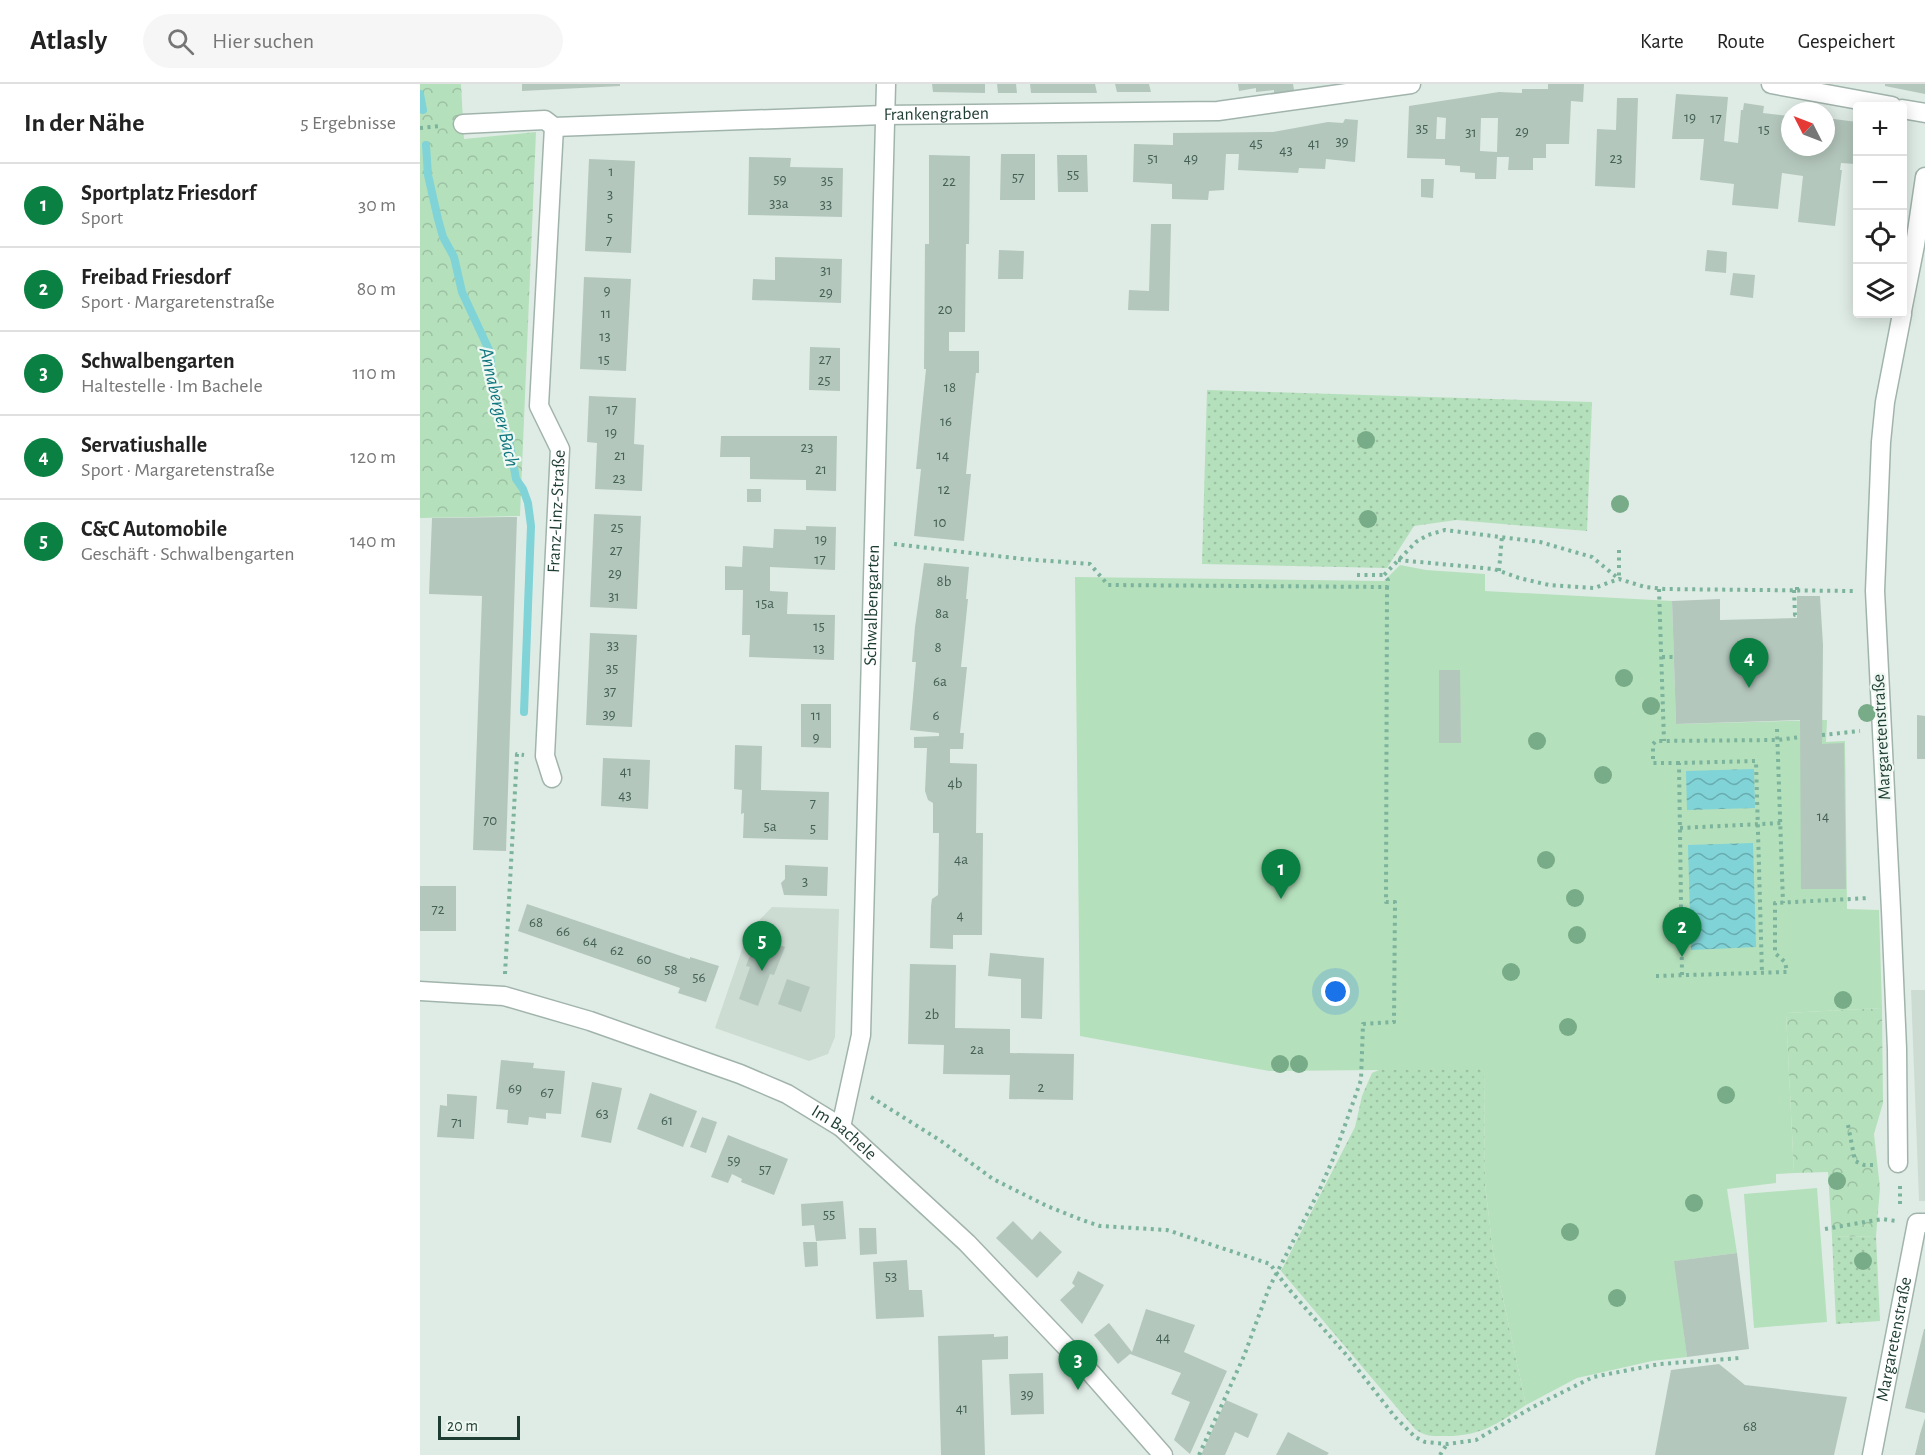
<!DOCTYPE html>
<html lang="de">
<head>
<meta charset="utf-8">
<style>
	:root { --surface:#fff; --page:#f6f6f6; --text:#222; --muted:#767676; --line:#e0e0e0; --accent:#0b8043 }
	body { margin:0; font-family:"Alegreya Sans",sans-serif; background:var(--page); color:var(--text) }
	.controls { position:absolute; right:18px; top:18px; display:grid; overflow:hidden; border-radius:6px; box-shadow:0 3px 15px #0003 }
	.controls button { width:54px; height:54px; display:grid; place-items:center; padding:0; border:0; border-bottom:2px solid var(--line); background:var(--surface); color:var(--text); font:30px sans-serif }
	.compass { position:absolute; left:1361px; top:18px; width:54px; height:54px; border-radius:50%; background:var(--surface); box-shadow:0 3px 15px #0003; rotate:312deg }
	.scale { position:absolute; left:18px; bottom:15px; width:82px; box-sizing:border-box; padding-left:6px; border:3px solid #1e3d32; border-top:0; font-size:16px; line-height:21px; white-space:nowrap; color:#1e3d32; -webkit-text-stroke:4px #eff8f3; paint-order:stroke }
	.you { position:absolute; left:916px; top:908px; width:21px; height:21px; margin:-15px; border:4px solid #fff; border-radius:50%; background:#1a73e8; box-shadow:0 0 0 9px #1a73e833 }
	.badge { display:grid; place-items:center; width:39px; height:39px; border-radius:50%; background:var(--accent); color:#fff; font-size:20px; font-weight:700 }
	.pin { position:absolute; translate:-50% -50px; filter:drop-shadow(0 2px 3px #0008) }
	.pin::after { content:''; position:absolute; top:32px; width:21px; height:18px; background:inherit; clip-path:polygon(0 0,100% 0,50% 100%) }
	.list { margin:0; padding:0; list-style:none }
	h2 { display:flex; justify-content:space-between; align-items:center; height:78px; margin:0; padding:0 24px; font-size:26px }
	h2 small { font-size:20px; font-weight:400; color:var(--muted) }
	.list li { display:grid; grid-template-columns:39px 1fr auto; gap:18px; align-items:center; box-sizing:border-box; height:84px; padding:0 24px; border-top:2px solid var(--line) }
	.list b { display:block; font-size:22px; white-space:nowrap }
	.list p { margin:0; font-size:20px; white-space:nowrap; color:var(--muted) }
	.list em { font-size:20px; font-style:normal; color:var(--muted) }
	.icon { flex:none; width:33px; height:33px; fill:none; stroke:currentColor; stroke-width:2; stroke-linecap:round; stroke-linejoin:round }
	.map { position:relative; flex:none; width:1505px; height:1371px; overflow:hidden }
	header { display:flex; align-items:center; gap:36px; box-sizing:border-box; height:84px; padding:0 30px; background:var(--surface); border-bottom:2px solid var(--line) }
	header strong { font-size:28px }
	nav { display:flex; gap:33px; margin-inline-start:auto; font-size:21px }
	.search { width:420px; height:54px; background:var(--page); display:flex; align-items:center; gap:15px; box-sizing:border-box; padding:0 21px; border-radius:33px; color:var(--muted); font-size:22px }
	main { display:flex }
	aside { flex:1; background:var(--surface) }
	.map>svg:first-child { display:block }
	.built { fill:#cddcd3 }
	.grass { fill:url(#grass-dots) }
	.forest { fill:url(#forest-crowns) }
	.pitch { fill:#b5e0bc }
	.water { fill:url(#water-waves) }
	.lines { fill:none; stroke-linecap:round; stroke-linejoin:round }
	.stream { stroke:#80d3d7; stroke-width:8 }
	.building { fill:#b4c7bd; fill-rule:evenodd }
	.minor-casing { stroke:#a1b4ac; stroke-width:21 }
	.path { stroke:#7bb39c; stroke-width:4; stroke-dasharray:3 4.5; stroke-linecap:butt }
	.minor { stroke:#fff; stroke-width:18 }
	.tree { fill:#78ac88 }
	.labels { text-anchor:middle; dominant-baseline:central; stroke-width:4.5; stroke-linejoin:round; paint-order:stroke }
	.number-label { font-size:15px; fill:#446055 }
	.street-label { font-size:18px; fill:#1e3d32; stroke:#eff8f3 }
	.water-label { font-size:20px; font-style:italic; fill:#12787f; stroke:#eff8f3 }
</style>
</head>
<body>
<header>
<strong>Atlasly</strong>
<div class="search"><svg class="icon" aria-label="search" viewBox="0 0 24 24"><circle cx="10" cy="10" r="6"/><path d="M15 15l6 6"/></svg>Hier suchen</div>
<nav><a>Karte</a><a>Route</a><a>Gespeichert</a></nav>
</header>
<main>
<aside>
<h2>In der Nähe<small>5 Ergebnisse</small></h2>
<ul class="list">
<li><span class="badge">1</span><div><b>Sportplatz Friesdorf</b><p>Sport</p></div><em>30 m</em></li>
<li><span class="badge">2</span><div><b>Freibad Friesdorf</b><p>Sport · Margaretenstraße</p></div><em>80 m</em></li>
<li><span class="badge">3</span><div><b>Schwalbengarten</b><p>Haltestelle · Im Bachele</p></div><em>110 m</em></li>
<li><span class="badge">4</span><div><b>Servatiushalle</b><p>Sport · Margaretenstraße</p></div><em>120 m</em></li>
<li><span class="badge">5</span><div><b>C&amp;C Automobile</b><p>Geschäft · Schwalbengarten</p></div><em>140 m</em></li>
</ul>
</aside>
<div class="map">
<svg width="1505" height="1371" viewBox="0 0 1505 1371">
	<defs>
		<pattern id="grass-dots" width="8" height="8" patternUnits="userSpaceOnUse" patternTransform="scale(1.5)"><rect width="8" height="8" fill="#b5e0bc"/><path d="M2 2h.1M6 6h.1" fill="none" stroke="#9bc1a2" stroke-width="1.8" stroke-linecap="round"/></pattern>
		<pattern id="forest-crowns" width="20" height="18" patternUnits="userSpaceOnUse" patternTransform="scale(1.5)"><rect width="20" height="18" fill="#b5e0bc"/><path d="M2 6a3 3 0 1 1 6 0M12 15a3 3 0 1 1 6 0" fill="none" stroke="#9bc1a2"/></pattern>
		<pattern id="water-waves" width="16" height="10" patternUnits="userSpaceOnUse" patternTransform="scale(1.5)"><rect width="16" height="10" fill="#80d3d7"/><path d="M0 5q4-4 8 0t8 0" fill="none" stroke="#68acaf"/></pattern>
	</defs>
	<rect width="100%" height="100%" fill="#dfece5"/>
	<g class="built">
		<polygon points="352,823 419,825 415,953 408,970 389,977 295,944 328,848"/>
		<polygon points="1491,906 1505,906 1505,1117 1499,1117"/>
	</g>
	<g class="grass">
		<polygon points="787,306 1172,318 1167,447 1036,436 994,442 967,484 782,480"/>
		<path d="M961,985H1064L1065,1100L1073,1168L1106,1321C1076,1341 1059,1353 1022,1352C1011,1352 1004,1352 995,1345L861,1187L935,1043L942,1012L948,998L952,989Z"/>
		<polygon points="1456,1152 1460,1237 1416,1240 1412,1153"/>
	</g>
	<g class="forest">
		<polygon points="0,0 41,0 44,55 116,48 100,432 0,434"/>
		<polygon points="1462,924 1463,1019 1454,1050 1460,1104 1456,1152 1412,1153 1408,1088 1374,1089 1366,929"/>
	</g>
	<g class="pitch">
		<polygon points="980,481 1006,486 1065,490 1065,507 1252,517 1256,640 1407,636 1406,658 1425,657 1427,825 1459,826 1462,924 1366,929 1374,1089 1356,1090 1356,1099 1307,1105 1317,1169 1255,1177 1267,1273 1232,1277 1157,1294 1106,1321 1073,1168 1065,1100 1064,985 849,987 660,952 655,493 964,497"/>
		<polygon points="1397,1104 1407,1238 1334,1244 1324,1110"/>
	</g>
	<g class="water">
		<polygon points="1334,685 1335,724 1267,726 1266,687"/>
		<polygon points="1333,759 1336,863 1271,866 1268,761"/>
	</g>
	<g class="lines">
		<g class="stream">
			<polyline points="0,10 3,26"/>
			<polyline points="6,61 8,91 18,135 23,153 34,173 42,208 70,268 73,306 90,361 96,395 103,405 108,419 111,442 104,628"/>
		</g>
	</g>
	<g class="building">
		<polygon points="102,0 200,0 200,2 102,7"/>
		<polygon points="512,0 565,0 565,9 513,8"/>
		<polygon points="577,0 596,0 597,9 578,9"/>
		<polygon points="610,0 675,0 677,9 611,9"/>
		<polygon points="695,0 729,0 731,8 697,8"/>
		<polygon points="818,0 873,0 874,6 854,9 854,6 836,8 836,4 819,7"/>
		<path d="M1128,0H1164L1163,18L1151,17L1149,60H1126V74H1113V86H1088L1089,73H1077L1076,95H1055V89L1040,88V82L1025,81V75L987,74L989,22L1079,8L1102,9V5H1128ZM1017,33L1026,34L1025,55H1016ZM1061,34H1078L1077,68L1060,67Z"/>
		<polygon points="1465,0 1505,0 1505,10 1465,2"/>
		<polygon points="1256,10 1308,13 1304,57 1318,59 1321,26 1323,26 1324,19 1344,22 1343,29 1370,32 1370,63 1406,63 1406,34 1437,38 1437,84 1435,84 1435,80 1421,79 1420,86 1422,86 1415,142 1378,138 1383,92 1362,89 1358,125 1312,121 1314,100 1280,96 1284,55 1252,55"/>
		<polygon points="1197,14 1218,14 1215,104 1175,102 1177,45 1196,46"/>
		<polygon points="925,35 938,36 935,78 906,75 905,85 879,84 878,89 818,86 819,70 806,70 804,106 789,107 788,116 752,115 752,100 713,98 714,60 753,61 753,49 853,48 908,38 923,39"/>
		<polygon points="581,70 615,70 615,116 580,116"/>
		<polygon points="509,71 550,72 549,160 546,160 545,248 529,248 529,267 559,267 559,289 556,289 546,390 551,390 544,457 494,452 501,385 496,385 506,285 504,285 505,160 509,160"/>
		<polygon points="637,71 667,71 668,108 638,108"/>
		<polygon points="329,73 371,74 370,83 423,84 422,133 328,131"/>
		<polygon points="169,75 215,77 211,169 165,167"/>
		<polygon points="1001,95 1014,95 1013,114 1001,113"/>
		<polygon points="731,140 751,140 749,227 708,226 709,206 729,207"/>
		<polygon points="579,166 604,167 603,195 578,195"/>
		<polygon points="1287,166 1307,168 1306,189 1285,187"/>
		<polygon points="355,173 422,175 421,219 332,216 333,195 355,196"/>
		<polygon points="1313,189 1335,191 1333,214 1310,211"/>
		<polygon points="164,193 211,195 206,287 160,285"/>
		<polygon points="390,263 420,264 420,307 389,306"/>
		<polygon points="169,312 216,314 214,360 224,361 222,407 175,405 177,359 167,358"/>
		<polygon points="301,352 417,352 416,407 386,406 386,396 330,395 330,373 300,373"/>
		<rect x="327" y="405" width="14" height="13"/>
		<polygon points="174,430 221,432 217,525 170,523"/>
		<polygon points="97,433 86,767 53,766 62,512 9,510 12,434"/>
		<polygon points="386,442 416,443 415,486 350,483 350,507 368,508 367,530 415,531 414,576 329,573 330,551 322,551 323,506 305,506 305,482 322,483 323,462 353,464 354,445 386,446"/>
		<polygon points="504,479 549,483 546,515 548,515 541,583 547,583 540,649 544,649 543,665 530,665 530,679 557,680 556,749 563,749 562,851 533,851 533,865 510,864 511,822 512,815 518,811 519,749 513,749 513,719 508,716 505,707 507,664 494,664 494,653 519,652 519,649 490,646 496,578 492,578 495,543"/>
		<polygon points="1377,512 1400,512 1403,561 1402,660 1424,659 1426,805 1381,805 1380,636 1256,640 1252,517 1300,515 1300,536 1377,534"/>
		<polygon points="170,549 217,551 212,643 166,641"/>
		<polygon points="1019,586 1040,586 1041,659 1019,659"/>
		<polygon points="381,620 411,620 411,664 381,663"/>
		<polygon points="1497,631 1505,632 1505,675 1497,675"/>
		<polygon points="315,661 342,662 341,706 409,708 408,756 323,754 324,729 321,730 322,706 314,705"/>
		<polygon points="183,674 230,676 228,725 181,722"/>
		<polygon points="365,781 408,783 407,812 364,811 361,799 365,795"/>
		<rect x="0" y="802" width="36" height="45"/>
		<polygon points="107,820 270,875 270,873 299,882 286,918 258,909 260,904 98,847"/>
		<polygon points="337,852 365,863 354,891 350,890 338,922 319,915 330,883 326,882"/>
		<polygon points="570,869 624,874 622,935 601,934 601,895 568,892"/>
		<polygon points="490,880 536,881 535,944 590,945 590,969 654,970 653,1016 589,1015 590,991 523,990 524,961 488,960"/>
		<polygon points="367,895 390,903 381,928 358,920"/>
		<polygon points="81,976 114,979 113,984 145,987 141,1030 126,1029 126,1035 109,1033 108,1041 87,1039 88,1026 76,1025"/>
		<polygon points="172,998 202,1004 191,1059 161,1053"/>
		<polygon points="230,1009 277,1027 263,1063 217,1045"/>
		<polygon points="27,1010 57,1012 54,1055 17,1053 20,1021 27,1022"/>
		<polygon points="282,1033 297,1038 286,1069 270,1063"/>
		<polygon points="308,1051 368,1075 354,1111 321,1098 322,1095 312,1090 308,1099 291,1093"/>
		<polygon points="423,1117 426,1155 396,1157 394,1141 382,1142 381,1120"/>
		<polygon points="593,1137 612,1156 620,1147 642,1168 617,1194 576,1154"/>
		<polygon points="439,1144 456,1144 457,1170 440,1171"/>
		<polygon points="383,1158 397,1158 398,1182 385,1183"/>
		<polygon points="1317,1169 1329,1265 1267,1273 1254,1177"/>
		<polygon points="487,1176 489,1206 502,1206 504,1233 456,1235 453,1178"/>
		<polygon points="658,1187 684,1201 662,1240 640,1216 655,1202 652,1199"/>
		<polygon points="726,1225 775,1241 764,1268 807,1287 770,1370 754,1356 770,1318 751,1310 761,1289 710,1270 698,1280 674,1251 689,1239 712,1268"/>
		<polygon points="1504,1245 1505,1245 1505,1329 1485,1324"/>
		<polygon points="574,1250 574,1253 588,1252 588,1275 562,1276 565,1371 521,1371 518,1252"/>
		<polygon points="1299,1280 1325,1301 1427,1313 1414,1371 1235,1371 1251,1286"/>
		<polygon points="623,1289 624,1330 591,1331 589,1290"/>
		<polygon points="806,1316 838,1330 828,1354 815,1348 805,1371 781,1371"/>
		<polygon points="1505,1334 1505,1371 1495,1371 1500,1350"/>
		<polygon points="868,1348 909,1369 907,1371 856,1371"/>
	</g>
	<g class="lines">
		<defs>
			<g id="minor">
				<polyline points="1351,0 1472,22"/>
				<polyline points="1482,25 1505,29"/>
				<path id="s1" d="M43,40L125,36L134,43L464,31L798,27L991,0"/>
				<polyline points="1482,227 1495,161 1505,93"/>
				<path id="s2" d="M132,694L125,672L140,365L119,322L134,43"/>
				<path id="s3" d="M0,907L84,912L170,937L320,990L367,1010L421,1043L547,1159L671,1289L743,1371"/>
				<path id="s4" d="M421,1043L441,951L466,0"/>
				<polyline points="1478,1079 1477,965 1471,826 1455,507 1461,358 1465,318 1482,230"/>
				<path id="s5" d="M1452,1371L1497,1139H1505"/>
			</g>
		</defs>
		<use href="#minor" class="minor-casing"/>
		<g class="path">
			<polyline points="0,44 21,42"/>
			<polyline points="474,460 603,475 670,480 688,501 967,503 968,496 964,491 996,458 1008,451 1025,446 1120,458 1172,473 1199,495"/>
			<polyline points="1199,466 1199,495"/>
			<polyline points="978,476 1074,485 1099,494 1129,501 1174,504 1199,495 1225,503 1244,505 1433,507"/>
			<polyline points="1079,487 1082,452"/>
			<polyline points="937,491 964,491"/>
			<polyline points="1239,505 1244,657"/>
			<polyline points="1374,506 1375,531 1377,531"/>
			<polyline points="1377,506 1377,500"/>
			<polyline points="1242,573 1253,573"/>
			<polyline points="1357,645 1363,819"/>
			<polyline points="1402,651 1440,647"/>
			<polyline points="1259,679 1233,679 1233,660 1236,657 1358,656 1380,653"/>
			<polyline points="1260,744 1361,739"/>
			<polyline points="85,890 97,670 104,671"/>
			<polyline points="1262,891 1259,679 1336,677 1342,889"/>
			<polyline points="1236,892 1367,888 1365,878 1355,869 1355,819 1449,814"/>
			<polyline points="451,1013 521,1057 573,1095 627,1122 662,1136 680,1142 747,1146 850,1180 867,1203 929,1274 975,1333 995,1353 1005,1358 1028,1360 1056,1356 1113,1323 1173,1293 1240,1280 1320,1274"/>
			<polyline points="1428,1041 1435,1077 1444,1081 1455,1081"/>
			<polyline points="1480,1102 1480,1120 1483,1123"/>
			<polyline points="1405,1145 1462,1135 1476,1137"/>
			<polyline points="779,1371 824,1272 849,1204 899,1107 913,1075 941,996 943,940 974,938 975,818 966,818 967,503"/>
			<polyline points="1020,1371 1027,1360"/>
		</g>
		<use href="#minor" class="minor"/>
	</g>
	<g class="tree">
		<circle cx="946" cy="356" r="9"/>
		<circle cx="1200" cy="420" r="9"/>
		<circle cx="948" cy="435" r="9"/>
		<circle cx="1204" cy="594" r="9"/>
		<circle cx="1231" cy="622" r="9"/>
		<circle cx="1447" cy="629" r="9"/>
		<circle cx="1117" cy="657" r="9"/>
		<circle cx="1183" cy="691" r="9"/>
		<circle cx="1126" cy="776" r="9"/>
		<circle cx="1155" cy="814" r="9"/>
		<circle cx="1157" cy="851" r="9"/>
		<circle cx="1091" cy="888" r="9"/>
		<circle cx="1423" cy="916" r="9"/>
		<circle cx="1148" cy="943" r="9"/>
		<circle cx="860" cy="980" r="9"/>
		<circle cx="879" cy="980" r="9"/>
		<circle cx="1306" cy="1011" r="9"/>
		<circle cx="1417" cy="1097" r="9"/>
		<circle cx="1274" cy="1119" r="9"/>
		<circle cx="1150" cy="1148" r="9"/>
		<circle cx="1443" cy="1177" r="9"/>
		<circle cx="1197" cy="1214" r="9"/>
	</g>
	<g class="labels">
		<g class="number-label">
			<text x="1270" y="33">19</text>
			<text x="1296" y="34">17</text>
			<text x="1002" y="44">35</text>
			<text x="1344" y="45">15</text>
			<text x="1102" y="47">29</text>
			<text x="1051" y="48">31</text>
			<text x="922" y="57">39</text>
			<text x="836" y="59">45</text>
			<text x="894" y="59">41</text>
			<text x="866" y="66">43</text>
			<text x="733" y="74">51</text>
			<text x="771" y="74">49</text>
			<text x="1196" y="74">23</text>
			<text x="191" y="87">1</text>
			<text x="653" y="90">55</text>
			<text x="598" y="93">57</text>
			<text x="360" y="95">59</text>
			<text x="407" y="96">35</text>
			<text x="529" y="97">22</text>
			<text x="190" y="110">3</text>
			<text x="359" y="119">33a</text>
			<text x="406" y="120">33</text>
			<text x="190" y="133">5</text>
			<text x="189" y="156">7</text>
			<text x="406" y="186">31</text>
			<text x="187" y="206">9</text>
			<text x="406" y="208">29</text>
			<text x="525" y="225">20</text>
			<text x="186" y="229">11</text>
			<text x="185" y="252">13</text>
			<text x="184" y="275">15</text>
			<text x="405" y="275">27</text>
			<text x="404" y="296">25</text>
			<text x="530" y="303">18</text>
			<text x="192" y="325">17</text>
			<text x="526" y="337">16</text>
			<text x="191" y="348">19</text>
			<text x="387" y="363">23</text>
			<text x="200" y="371">21</text>
			<text x="523" y="371">14</text>
			<text x="401" y="385">21</text>
			<text x="199" y="394">23</text>
			<text x="524" y="405">12</text>
			<text x="520" y="438">10</text>
			<text x="197" y="443">25</text>
			<text x="401" y="455">19</text>
			<text x="196" y="466">27</text>
			<text x="400" y="475">17</text>
			<text x="195" y="489">29</text>
			<text x="524" y="497">8b</text>
			<text x="194" y="512">31</text>
			<text x="345" y="519">15a</text>
			<text x="522" y="529">8a</text>
			<text x="399" y="542">15</text>
			<text x="193" y="561">33</text>
			<text x="518" y="563">8</text>
			<text x="399" y="564">13</text>
			<text x="192" y="584">35</text>
			<text x="520" y="597">6a</text>
			<text x="190" y="607">37</text>
			<text x="189" y="630">39</text>
			<text x="396" y="631">11</text>
			<text x="516" y="631">6</text>
			<text x="396" y="653">9</text>
			<text x="206" y="687">41</text>
			<text x="535" y="699">4b</text>
			<text x="205" y="711">43</text>
			<text x="393" y="719">7</text>
			<text x="1403" y="732">14</text>
			<text x="70" y="736">70</text>
			<text x="350" y="742">5a</text>
			<text x="393" y="744">5</text>
			<text x="541" y="775">4a</text>
			<text x="385" y="797">3</text>
			<text x="18" y="825">72</text>
			<text x="540" y="831">4</text>
			<text x="116" y="838">68</text>
			<text x="143" y="847">66</text>
			<text x="170" y="857">64</text>
			<text x="197" y="866">62</text>
			<text x="224" y="875">60</text>
			<text x="251" y="885">58</text>
			<text x="279" y="893">56</text>
			<text x="512" y="930">2b</text>
			<text x="557" y="965">2a</text>
			<text x="621" y="1003">2</text>
			<text x="95" y="1004">69</text>
			<text x="127" y="1008">67</text>
			<text x="182" y="1029">63</text>
			<text x="247" y="1036">61</text>
			<text x="37" y="1038">71</text>
			<text x="314" y="1076">59</text>
			<text x="345" y="1085">57</text>
			<text x="409" y="1130">55</text>
			<text x="471" y="1192">53</text>
			<text x="743" y="1253">44</text>
			<text x="607" y="1310">39</text>
			<text x="542" y="1324">41</text>
			<text x="1330" y="1342">68</text>
		</g>
		<g class="street-label">
			<text stroke="none"><textPath href="#s1" startOffset="476">Frankengraben</textPath></text>
			<text stroke="none"><textPath href="#s2" startOffset="268">Franz-Linz-Straße</textPath></text>
			<text stroke="none"><textPath href="#s4" startOffset="524">Schwalbengarten</textPath></text>
			<text transform="translate(1462 653) rotate(-93)">Margaretenstraße</text>
			<text stroke="none"><textPath href="#s3" startOffset="453">Im Bachele</textPath></text>
			<text stroke="none"><textPath href="#s5" startOffset="118">Margaretenstraße</textPath></text>
		</g>
		<g class="water-label">
			<text transform="translate(79 323) rotate(77)">Annaberger Bach</text>
		</g>
	</g>
</svg>
<div class="controls">
<button>+</button>
<button>−</button>
<button><svg class="icon" aria-label="locate" viewBox="0 0 24 24"><circle cx="12" cy="12" r="6"/><path d="M12 2v4M12 18v4M2 12h4M18 12h4"/></svg></button>
<button><svg class="icon" aria-label="layers" viewBox="0 0 24 24"><path d="M12 4l9 5-9 5-9-5zM3 14l9 5 9-5"/></svg></button>
</div>
<svg class="compass" viewBox="-18 -18 36 36"><path d="M0-13l5 13h-10z" fill="#e53935"/><path d="M0 13l5-13h-10z" fill="#767676"/></svg>
<div class="scale">20 m</div>
<div class="you"></div>
<div class="pin badge" style="left:861px;top:815px">1</div>
<div class="pin badge" style="left:1262px;top:873px">2</div>
<div class="pin badge" style="left:658px;top:1306px">3</div>
<div class="pin badge" style="left:1329px;top:604px">4</div>
<div class="pin badge" style="left:342px;top:887px">5</div>
</div>
</main>
</body>
</html>
